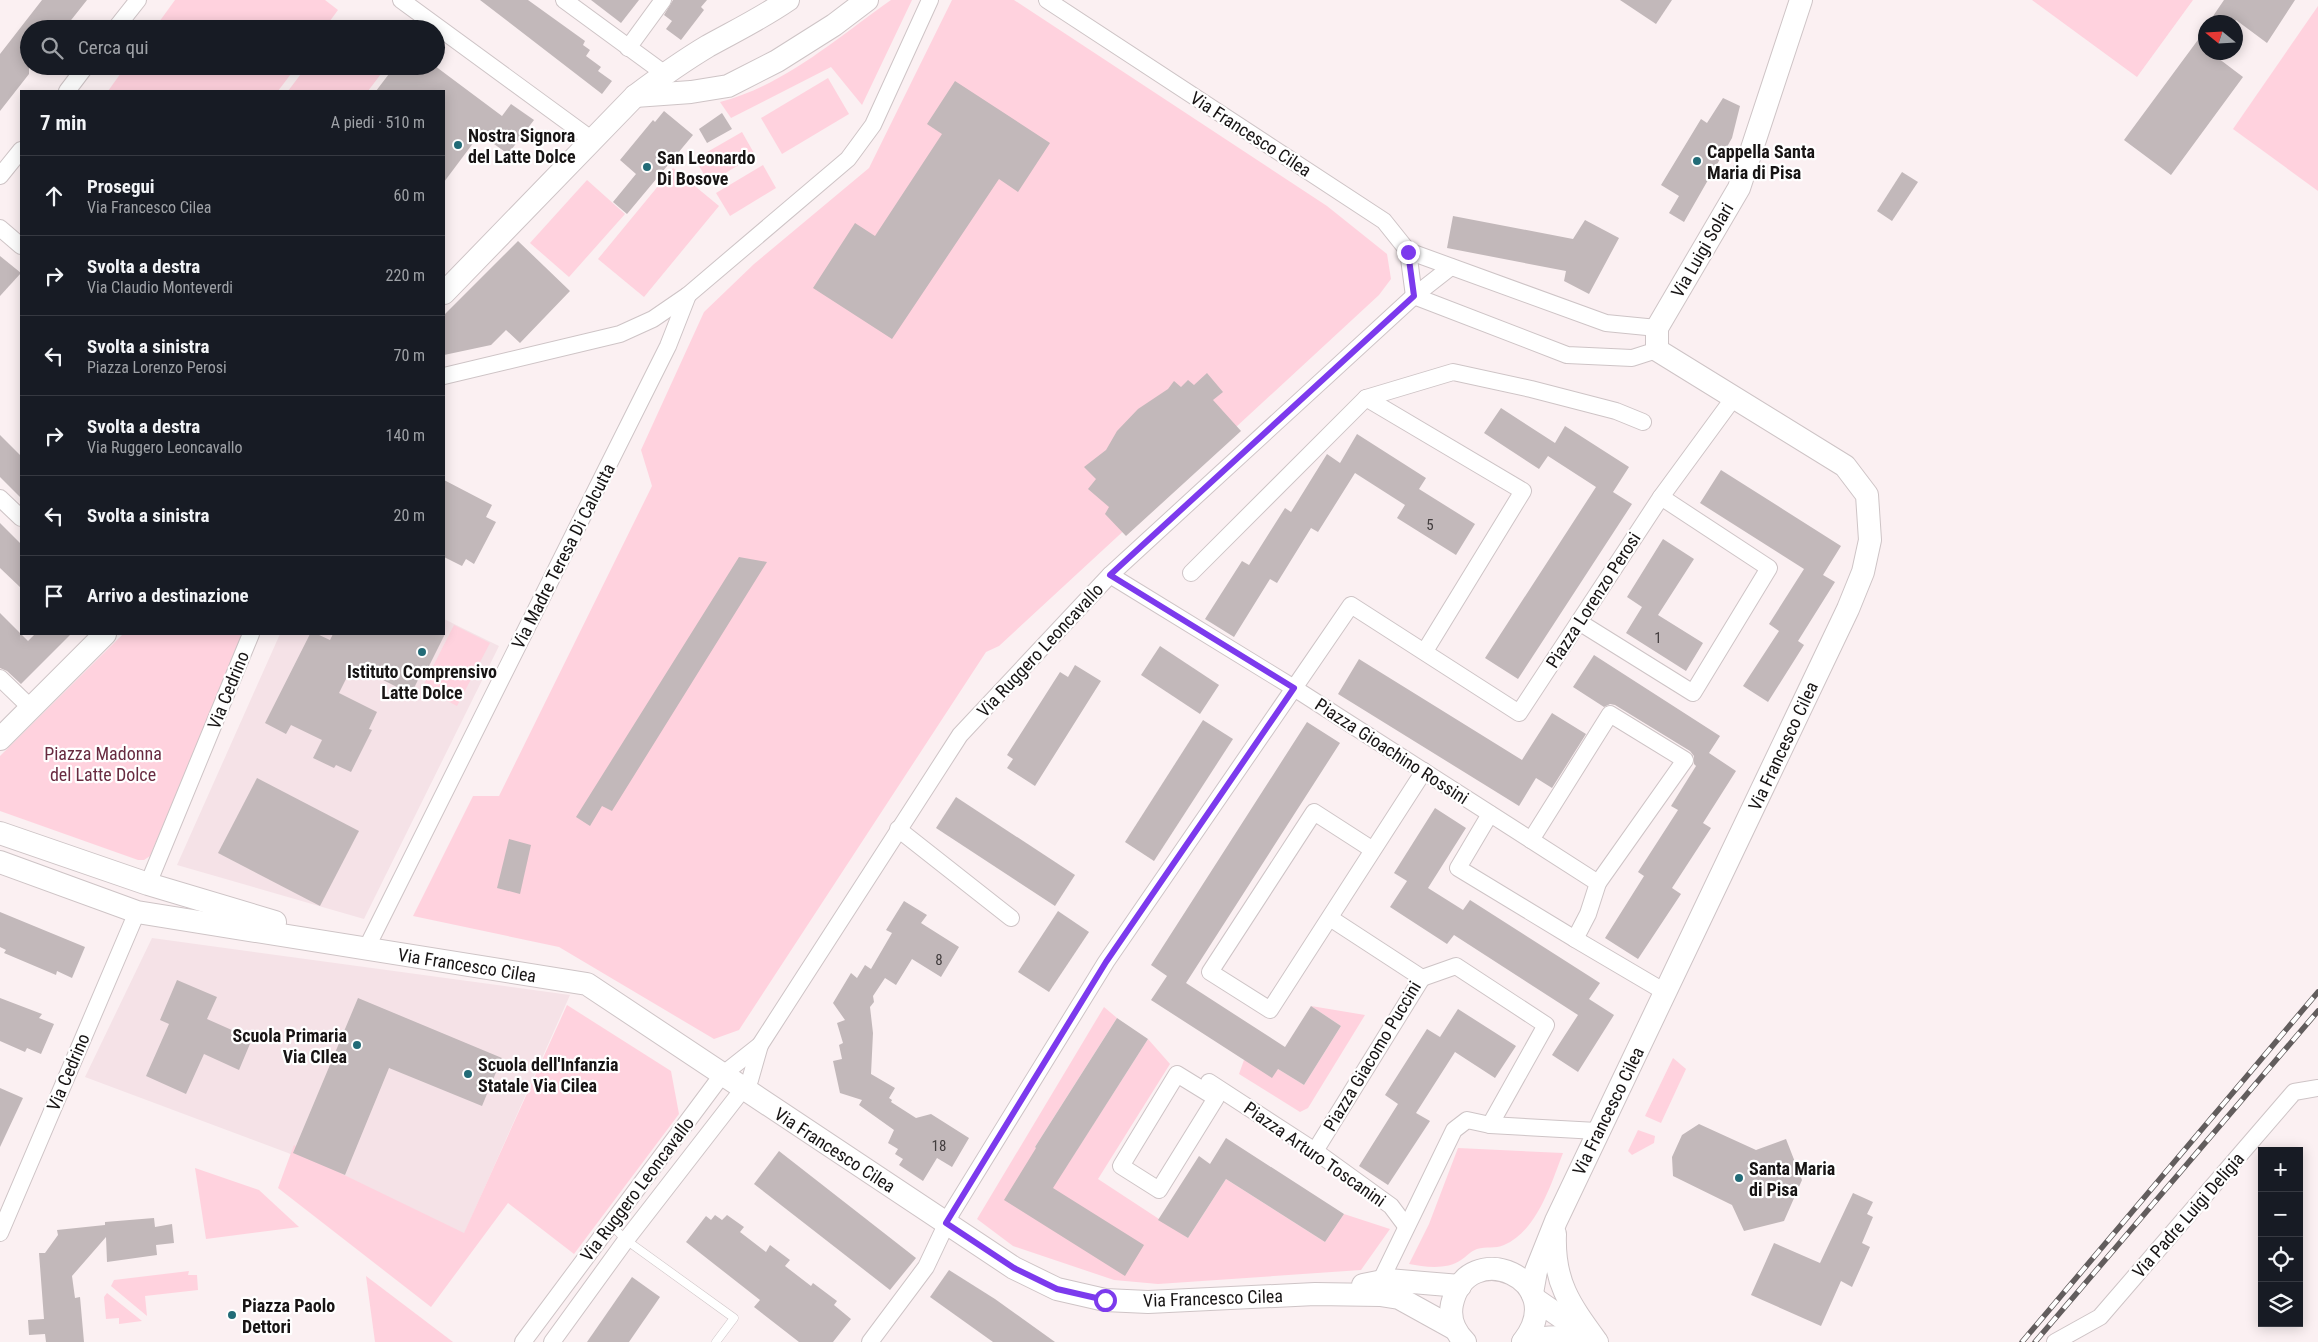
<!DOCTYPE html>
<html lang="it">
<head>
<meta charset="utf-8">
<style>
	:root { --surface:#171b24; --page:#20242c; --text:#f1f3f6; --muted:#9ea1a6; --line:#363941 }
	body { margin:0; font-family:"Roboto Condensed",sans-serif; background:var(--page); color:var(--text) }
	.controls { position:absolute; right:15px; bottom:15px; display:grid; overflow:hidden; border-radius:0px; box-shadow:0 2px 12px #0003 }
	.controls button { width:45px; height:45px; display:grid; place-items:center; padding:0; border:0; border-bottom:1px solid var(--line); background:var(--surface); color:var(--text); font:25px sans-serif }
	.compass { position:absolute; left:2198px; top:15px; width:45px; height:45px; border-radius:50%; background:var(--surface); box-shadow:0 2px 12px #0003; rotate:288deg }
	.stop { position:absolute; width:15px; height:15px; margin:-11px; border:4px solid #7c3aed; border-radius:50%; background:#fff }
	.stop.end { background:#7c3aed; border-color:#fff; box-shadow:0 1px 5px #0008 }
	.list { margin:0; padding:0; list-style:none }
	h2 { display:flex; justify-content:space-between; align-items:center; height:65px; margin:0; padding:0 20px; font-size:21px }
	h2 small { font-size:16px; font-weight:400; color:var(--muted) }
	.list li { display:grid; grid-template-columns:32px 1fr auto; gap:15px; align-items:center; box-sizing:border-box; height:80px; padding:0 20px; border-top:1px solid var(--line) }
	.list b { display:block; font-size:19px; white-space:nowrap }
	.list p { margin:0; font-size:16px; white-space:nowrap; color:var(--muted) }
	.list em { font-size:16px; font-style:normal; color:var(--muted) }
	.icon { flex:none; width:28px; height:28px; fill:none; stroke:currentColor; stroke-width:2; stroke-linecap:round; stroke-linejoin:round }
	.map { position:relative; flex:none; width:2318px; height:1342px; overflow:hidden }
	.search { position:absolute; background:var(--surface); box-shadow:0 2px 12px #0003; left:20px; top:20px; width:425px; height:55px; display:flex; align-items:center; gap:12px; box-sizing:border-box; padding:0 18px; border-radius:28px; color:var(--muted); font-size:19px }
	.panel { position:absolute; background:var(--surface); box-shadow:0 2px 12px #0003; left:20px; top:90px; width:425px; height:545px; border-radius:0px }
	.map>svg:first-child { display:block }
	.built { fill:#f5e2e7 }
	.green { fill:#ffd2de }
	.building { fill:#c2b8ba }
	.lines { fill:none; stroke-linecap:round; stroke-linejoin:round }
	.lane-casing { stroke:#cec4c6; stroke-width:9 }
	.street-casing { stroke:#cec4c6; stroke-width:18 }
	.secondary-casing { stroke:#cec4c6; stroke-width:24 }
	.lane { stroke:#fff; stroke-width:8 }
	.street { stroke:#fff; stroke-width:16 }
	.secondary { stroke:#fff; stroke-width:22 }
	.rail-casing { stroke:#625d5d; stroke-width:5.5 }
	.rail { stroke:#fff; stroke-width:4; stroke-dasharray:11; stroke-linecap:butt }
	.route { stroke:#7c3aed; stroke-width:6 }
	.poi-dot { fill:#226b77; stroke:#fff; stroke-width:2 }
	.labels { text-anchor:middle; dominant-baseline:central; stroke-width:4.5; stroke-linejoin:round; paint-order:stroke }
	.number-label { font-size:15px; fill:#423d3e }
	.street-label { font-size:18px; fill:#171414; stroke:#fff }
	.poi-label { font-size:18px; font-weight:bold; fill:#171414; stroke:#fff; text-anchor:start }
	.park-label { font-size:18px; fill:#682b40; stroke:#fff }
</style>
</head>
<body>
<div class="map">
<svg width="2318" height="1342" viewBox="0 0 2318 1342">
	<rect width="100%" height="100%" fill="#fbf0f2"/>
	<g class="built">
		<polygon points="444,619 499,646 364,919 177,865 280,634 444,634"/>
		<polygon points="152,938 570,995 464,1234 288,1153 85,1077"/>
	</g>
	<g class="green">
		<polygon points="175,0 325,0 338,10 324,29 154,29"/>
		<path d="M891,0H912L862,105L831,67L731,118L720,102C785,85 837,38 891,0Z"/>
		<polygon points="952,0 1014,0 1327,206 1387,254 1391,279 1379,295 999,646 986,652 739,1030 714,1039 559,947 413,916 473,796 499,796 652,486 641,450 704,312 754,264 869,168"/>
		<polygon points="2032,0 2193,0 2137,77"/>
		<polygon points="2318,6 2318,191 2233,129"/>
		<polygon points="126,66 297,66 278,91 108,91"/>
		<polygon points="307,66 387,66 368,91 288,91"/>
		<polygon points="828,78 849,114 782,154 761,118"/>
		<polygon points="742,132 755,155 709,183 695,159"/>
		<polygon points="763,165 776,188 730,216 716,193"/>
		<polygon points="673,168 719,206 644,297 598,259"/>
		<polygon points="587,180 625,214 569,277 530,243"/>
		<polygon points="454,625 490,643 457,706 422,688"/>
		<polygon points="123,634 244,634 150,856 144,860 138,860 0,811 0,756"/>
		<polygon points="567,1005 671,1071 679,1114 574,1254 508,1203 431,1307 278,1188 294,1145 336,1171 464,1233"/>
		<polygon points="1311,1006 1365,1015 1308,1108 1300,1112 1239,1074 1244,1060 1278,1069 1304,1085 1341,1026"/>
		<polygon points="1104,1007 1117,1018 1035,1147 1066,1167 1148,1039 1170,1064 1098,1179 1188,1238 1226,1179 1325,1242 1344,1214 1390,1229 1361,1270 1158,1284 1114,1280 1013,1246 977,1219"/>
		<polygon points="1673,1058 1686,1069 1661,1123 1645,1116"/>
		<polygon points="1638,1130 1655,1136 1654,1143 1632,1155 1628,1151"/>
		<path d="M1458,1148L1563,1153C1551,1184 1537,1231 1504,1245C1495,1249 1486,1246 1477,1249C1471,1251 1467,1256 1461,1260C1447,1270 1425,1267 1409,1264L1429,1224Z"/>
		<polygon points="195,1168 259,1190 299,1227 206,1239"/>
		<polygon points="189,1271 188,1275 197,1275 198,1290 145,1296 147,1316 111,1286 114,1280"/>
		<polygon points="366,1276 453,1342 375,1342"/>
		<polygon points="107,1293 142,1321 119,1324 119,1318 106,1319 104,1297"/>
	</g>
	<g class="building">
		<polygon points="42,0 87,0 64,29 29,29 29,74 0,111 0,54"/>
		<polygon points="480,0 528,0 585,41 583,45 590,50 586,56 601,67 598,71 612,81 602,94"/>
		<polygon points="591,0 639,0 621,23"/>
		<polygon points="673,0 707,0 701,7 704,10 681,40 666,29 672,21 664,15"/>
		<polygon points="1620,0 1672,0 1656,24"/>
		<polygon points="2224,0 2295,0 2267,43 2236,20 2234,22 2209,22"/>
		<polygon points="2206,29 2206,52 2210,52 2243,77 2171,175 2124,140"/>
		<polygon points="395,66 435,66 502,116 511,104 534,120 508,154 480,134 444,182 444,91 376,91"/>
		<polygon points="955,81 1050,143 1018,192 999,179 892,339 813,288 855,223 875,236 942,134 927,124"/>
		<polygon points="1723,98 1740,106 1732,138 1684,222 1669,213 1679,196 1661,185 1701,119 1707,123"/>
		<polygon points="664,111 693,135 627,214 613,202 636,174 620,160 653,120 655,122"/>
		<polygon points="722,113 732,129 707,143 699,129"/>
		<polygon points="1902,172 1918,182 1892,221 1877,211"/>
		<polygon points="1453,216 1573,239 1585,220 1619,238 1589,294 1564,281 1566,271 1447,248"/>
		<polygon points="518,241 570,291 520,343 506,330 491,345 444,355 444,315"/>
		<polygon points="0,256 21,273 0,296"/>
		<polygon points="1207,373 1223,392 1213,400 1241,431 1126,536 1105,514 1109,507 1088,489 1096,479 1084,467 1106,450 1117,431 1138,409 1168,389 1174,381 1181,387 1188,380 1194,385"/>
		<polygon points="1501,408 1555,443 1565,426 1629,467 1613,492 1632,504 1518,679 1485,658 1596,487 1548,456 1539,469 1484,433"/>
		<polygon points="1357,434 1426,478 1419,489 1475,524 1456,555 1397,518 1405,505 1355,473 1318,532 1311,528 1277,583 1270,579 1234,637 1205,619 1242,561 1249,565 1285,508 1291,512 1327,454 1340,463"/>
		<polygon points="0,435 21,456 21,498 0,477"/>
		<polygon points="1721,470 1841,546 1823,575 1835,582 1798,641 1804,645 1768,702 1743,686 1779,631 1769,624 1804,569 1700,503"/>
		<polygon points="444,480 492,505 486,517 496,522 474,564 466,559 462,566 444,557"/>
		<polygon points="0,523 21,544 21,588 0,568"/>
		<polygon points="1663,539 1694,559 1658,615 1703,643 1686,671 1626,633 1642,607 1627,597"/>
		<polygon points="739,557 767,562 612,811 602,806 590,826 576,817"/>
		<polygon points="0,613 28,641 35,634 71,634 21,684 7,671 0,668"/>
		<polygon points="310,634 317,634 330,640 333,634 445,634 423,678 420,676 411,694 353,665 339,693 377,712 369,729 372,730 351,772 336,765 334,768 313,758 322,740 291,725 286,734 265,723"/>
		<polygon points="1160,646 1219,685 1200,714 1141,675"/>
		<polygon points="1594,655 1720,736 1709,753 1736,771 1703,823 1711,828 1672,888 1681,894 1638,959 1605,938 1644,876 1638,872 1678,810 1671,806 1696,766 1694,764 1694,756 1690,751 1615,705 1610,704 1604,707 1573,687"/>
		<polygon points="1359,659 1522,760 1552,713 1586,734 1552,788 1536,778 1519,806 1338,694"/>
		<polygon points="1075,665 1101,681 1035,786 1007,768 1013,759 1007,755 1060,672 1068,677"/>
		<polygon points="1203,720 1233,739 1154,861 1125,842"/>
		<polygon points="1307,722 1340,743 1186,983 1285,1047 1311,1006 1341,1026 1304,1085 1278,1069 1272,1078 1151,1000 1167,976 1151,965"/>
		<polygon points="257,778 359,831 320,906 218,853"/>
		<polygon points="956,797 1075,875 1055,906 936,828"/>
		<polygon points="1435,808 1466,828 1428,888 1463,910 1470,900 1600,983 1589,999 1614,1015 1578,1072 1552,1055 1578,1015 1454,935 1447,944 1390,907 1407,881 1394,873"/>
		<polygon points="509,839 531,845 520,894 497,888"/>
		<polygon points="904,901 927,915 921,923 959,947 941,977 912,959 896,985 885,978 873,996 874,1002 870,1007 873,1033 871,1074 895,1088 889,1098 892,1100 891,1102 916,1118 931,1114 969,1138 952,1167 937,1158 923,1181 899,1165 903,1159 895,1154 898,1149 888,1143 894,1130 859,1105 862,1100 840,1093 833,1061 842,1059 839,1045 843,1043 837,1023 845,1020 833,1003 851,973 857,978 865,965 871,969 892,933 886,930"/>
		<polygon points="1058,911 1089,932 1049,992 1018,972"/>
		<polygon points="0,912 85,947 72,978 57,971 56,975 4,953 6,950 0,947"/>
		<polygon points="177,980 217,997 207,1019 252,1039 239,1070 204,1054 186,1094 146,1076 169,1024 160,1020"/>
		<polygon points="0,998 42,1014 39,1018 54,1024 41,1054 27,1048 25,1052 0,1041"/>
		<polygon points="358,998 502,1058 482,1106 389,1068 345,1175 293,1153"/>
		<polygon points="1458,1009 1516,1046 1495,1078 1455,1052 1416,1113 1430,1121 1388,1185 1359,1166 1398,1104 1385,1095 1427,1029 1440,1037"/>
		<polygon points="1117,1018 1148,1039 1053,1188 1144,1245 1125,1276 1004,1200 1036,1148 1035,1147"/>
		<polygon points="0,1088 23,1098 0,1147"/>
		<polygon points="1699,1124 1756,1150 1786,1139 1802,1180 1784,1221 1744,1231 1732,1205 1673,1176 1672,1157 1682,1135"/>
		<polygon points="1226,1138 1344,1214 1325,1242 1226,1179 1188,1238 1158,1220 1199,1156 1210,1164"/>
		<polygon points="779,1151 916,1258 890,1290 754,1184"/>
		<polygon points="1853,1193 1873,1202 1867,1214 1873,1217 1862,1243 1870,1247 1852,1287 1841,1281 1821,1326 1751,1295 1774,1243 1820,1263"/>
		<polygon points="715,1215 722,1220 727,1215 744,1227 740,1232 766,1252 770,1245 790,1260 785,1266 811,1286 813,1283 837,1301 834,1305 851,1319 833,1342 799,1342 754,1307 760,1300 686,1242 706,1216 711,1220"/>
		<polygon points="154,1218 155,1227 172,1224 174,1243 156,1245 157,1255 107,1262 106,1237 72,1276 75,1298 80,1297 84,1342 46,1342 45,1334 29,1335 28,1320 44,1319 39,1253 45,1253 58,1235 57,1230 105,1225 105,1222"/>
		<polygon points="949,1270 995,1299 1055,1342 993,1342 930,1297"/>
		<polygon points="632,1277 660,1297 629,1342 587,1342"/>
	</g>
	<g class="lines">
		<defs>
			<polyline id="lane" points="611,1225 626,1240 734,1318 716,1342"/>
			<g id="street">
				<polyline points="401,0 591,139"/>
				<polyline points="564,0 665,74"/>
				<polyline points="1047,0 1384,221 1408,251 1606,323 1657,328"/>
				<polyline points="115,29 138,0"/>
				<polyline points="628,48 663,0"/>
				<polyline points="67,91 86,66"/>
				<polyline points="0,176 21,150"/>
				<polyline points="0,228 21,246"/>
				<polyline points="1408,251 1414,296"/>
				<polyline points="1414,296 1567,355 1632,358 1657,350"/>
				<polyline points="444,376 620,334 653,319 688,295 848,159 873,125 930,0"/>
				<polyline points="1366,398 1523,491 1425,651"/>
				<polyline points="0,498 21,518"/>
				<polyline points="1191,573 1366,398 1453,372 1531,389 1616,411 1643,422"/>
				<polyline points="1110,575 1294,688 1598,883 1588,914 1575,939 1665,992"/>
				<polyline points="1579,622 1693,693 1769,568 1661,497"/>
				<polyline points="0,678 31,708"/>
				<polyline points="1490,814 1458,868 1575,939"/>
				<polyline points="898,829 1011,918"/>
				<polyline points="1531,840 1610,714 1685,760 1598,883"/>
				<polyline points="1373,850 1314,812 1210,972 1270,1010 1424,771"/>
				<polyline points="148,884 251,634"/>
				<polyline points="1330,918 1422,978"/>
				<polyline points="366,949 668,346 688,295"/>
				<polyline points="1422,978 1456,966 1546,1025 1490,1125"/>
				<polygon points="1177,1074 1216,1098 1159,1190 1121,1166"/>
				<polyline points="1209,1082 1315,1151 1391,1206 1406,1226"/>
				<polyline points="1315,1151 1422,978"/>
				<polyline points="0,1233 137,912"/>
				<polyline points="1380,1282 1454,1130 1467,1120 1490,1125 1597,1131"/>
				<polyline points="523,1342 722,1075 760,1045 960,735 1110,575 1414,296 1451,267"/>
				<polyline points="552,1342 626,1240 750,1080 760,1045"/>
				<polyline points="870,1342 926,1267 952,1212 1106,962 1351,605 1519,713 1661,497 1735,396"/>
				<polyline points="2055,1342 2100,1317 2294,1092 2318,1088"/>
			</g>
			<g id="secondary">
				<polyline points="635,96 691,92 728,86 777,61 834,25 867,0"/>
				<path d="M444,293L635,96C659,78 683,61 708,46C735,31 762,18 788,0"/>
				<polyline points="0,739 105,634"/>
				<polyline points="0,833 148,884 275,922"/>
				<polyline points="0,862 137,912 587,984 1014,1268 1057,1289 1105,1300 1148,1302 1315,1294 1380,1295 1399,1298 1455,1329"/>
				<path d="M1555,1234C1553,1282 1570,1305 1597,1342"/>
				<polyline points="1363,1285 1388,1280 1460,1286"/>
				<polyline points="1532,1293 1536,1271 1556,1221 1848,609 1863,572 1870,540 1867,495 1845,466 1657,350 1657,328 1739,188 1801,0"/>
				<polyline points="1535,1299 1584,1333"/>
				<path d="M1465,1342C1455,1332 1449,1318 1452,1304C1467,1235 1572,1279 1523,1342"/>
				<path d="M1523,1342C1547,1335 1568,1336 1591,1341"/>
			</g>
		</defs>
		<use href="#lane" class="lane-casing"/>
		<use href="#street" class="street-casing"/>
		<use href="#secondary" class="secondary-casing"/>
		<use href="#lane" class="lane"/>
		<use href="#street" class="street"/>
		<use href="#secondary" class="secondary"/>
		<defs>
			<g id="rail">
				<polyline points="2022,1342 2318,992"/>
				<polyline points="2035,1342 2318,1011"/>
			</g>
		</defs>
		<use href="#rail" class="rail-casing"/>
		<use href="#rail" class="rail"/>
	</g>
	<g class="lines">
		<polyline class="route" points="1105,1300 1057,1289 1014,1268 946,1223 1106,962 1294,688 1110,575 1414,296 1408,252"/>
	</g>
	<g class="poi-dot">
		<circle cx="458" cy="145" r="5"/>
		<circle cx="1697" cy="161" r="5"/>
		<circle cx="647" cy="167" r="5"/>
		<circle cx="422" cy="652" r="5"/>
		<circle cx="357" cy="1045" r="5"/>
		<circle cx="468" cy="1074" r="5"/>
		<circle cx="1739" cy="1178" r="5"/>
		<circle cx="232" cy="1315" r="5"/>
	</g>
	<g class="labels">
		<g class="number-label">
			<text x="1430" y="525">5</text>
			<text x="1658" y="638">1</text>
			<text x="939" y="960">8</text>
			<text x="939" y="1146">18</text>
		</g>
		<g class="street-label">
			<text transform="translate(1251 134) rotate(33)">Via Francesco Cilea</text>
			<text transform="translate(1702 250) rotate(-60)">Via Luigi Solari</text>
			<text transform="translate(563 556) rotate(-63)">Via Madre Teresa Di Calcutta</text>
			<text transform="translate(1593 600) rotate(-57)">Piazza Lorenzo Perosi</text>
			<text transform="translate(1040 650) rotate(-47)">Via Ruggero Leoncavallo</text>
			<text transform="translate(228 690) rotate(-68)">Via Cedrino</text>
			<text transform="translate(1783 746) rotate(-65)">Via Francesco Cilea</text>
			<text transform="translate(1392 751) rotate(33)">Piazza Gioachino Rossini</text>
			<text transform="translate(467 965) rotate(9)">Via Francesco Cilea</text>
			<text transform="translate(1372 1056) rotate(-59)">Piazza Giacomo Puccini</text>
			<text transform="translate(68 1072) rotate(-67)">Via Cedrino</text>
			<text transform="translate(1608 1111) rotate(-64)">Via Francesco Cilea</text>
			<text transform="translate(835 1150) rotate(33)">Via Francesco Cilea</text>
			<text transform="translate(1315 1154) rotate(35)">Piazza Arturo Toscanini</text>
			<text transform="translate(637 1189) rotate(-53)">Via Ruggero Leoncavallo</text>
			<text transform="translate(2188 1215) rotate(-49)">Via Padre Luigi Deligia</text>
			<text transform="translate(1213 1298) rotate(-2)">Via Francesco Cilea</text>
		</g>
		<g class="poi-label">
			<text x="468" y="135">Nostra Signora<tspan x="468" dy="21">del Latte Dolce</tspan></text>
			<text x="1707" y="151">Cappella Santa<tspan x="1707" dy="21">Maria di Pisa</tspan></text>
			<text x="657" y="157">San Leonardo<tspan x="657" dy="21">Di Bosove</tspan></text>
			<text x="422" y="671" text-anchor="middle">Istituto Comprensivo<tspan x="422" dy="21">Latte Dolce</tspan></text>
			<text x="347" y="1035" text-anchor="end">Scuola Primaria<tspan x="347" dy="21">Via CIlea</tspan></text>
			<text x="478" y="1064">Scuola dell'Infanzia<tspan x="478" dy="21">Statale Via Cilea</tspan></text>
			<text x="1749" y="1168">Santa Maria<tspan x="1749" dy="21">di Pisa</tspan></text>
			<text x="242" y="1305">Piazza Paolo<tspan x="242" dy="21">Dettori</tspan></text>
		</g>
		<g class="park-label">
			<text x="103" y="753">Piazza Madonna<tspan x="103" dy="21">del Latte Dolce</tspan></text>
		</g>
	</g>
</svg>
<div class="controls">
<button>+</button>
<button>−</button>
<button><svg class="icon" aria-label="locate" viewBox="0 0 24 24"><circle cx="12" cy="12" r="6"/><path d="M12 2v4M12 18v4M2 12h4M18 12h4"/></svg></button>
<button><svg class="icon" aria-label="layers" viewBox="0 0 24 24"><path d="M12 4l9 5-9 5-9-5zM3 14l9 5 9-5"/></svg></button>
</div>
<svg class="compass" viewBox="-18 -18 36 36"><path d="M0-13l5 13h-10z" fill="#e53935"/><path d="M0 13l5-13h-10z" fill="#9ea1a6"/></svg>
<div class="stop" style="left:1105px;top:1300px"></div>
<div class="stop end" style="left:1408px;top:252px"></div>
<div class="search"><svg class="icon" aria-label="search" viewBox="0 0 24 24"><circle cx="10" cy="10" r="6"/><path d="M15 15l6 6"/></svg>Cerca qui</div>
<section class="panel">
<h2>7 min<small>A piedi · 510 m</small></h2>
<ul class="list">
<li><svg class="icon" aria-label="ahead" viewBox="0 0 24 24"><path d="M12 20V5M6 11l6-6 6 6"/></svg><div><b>Prosegui</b><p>Via Francesco Cilea</p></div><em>60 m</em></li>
<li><svg class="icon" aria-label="right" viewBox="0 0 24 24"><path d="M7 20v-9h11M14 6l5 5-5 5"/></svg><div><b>Svolta a destra</b><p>Via Claudio Monteverdi</p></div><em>220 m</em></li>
<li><svg class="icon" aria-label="left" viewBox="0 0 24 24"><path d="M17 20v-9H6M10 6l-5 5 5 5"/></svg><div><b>Svolta a sinistra</b><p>Piazza Lorenzo Perosi</p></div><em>70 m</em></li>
<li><svg class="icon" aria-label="right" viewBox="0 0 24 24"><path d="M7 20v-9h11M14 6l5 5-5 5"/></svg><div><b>Svolta a destra</b><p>Via Ruggero Leoncavallo</p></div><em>140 m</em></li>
<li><svg class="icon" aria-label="left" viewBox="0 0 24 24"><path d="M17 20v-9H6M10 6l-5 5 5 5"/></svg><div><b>Svolta a sinistra</b></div><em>20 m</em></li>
<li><svg class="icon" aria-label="arrive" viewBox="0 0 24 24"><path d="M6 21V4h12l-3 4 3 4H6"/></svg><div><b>Arrivo a destinazione</b></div></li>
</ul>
</section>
</div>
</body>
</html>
